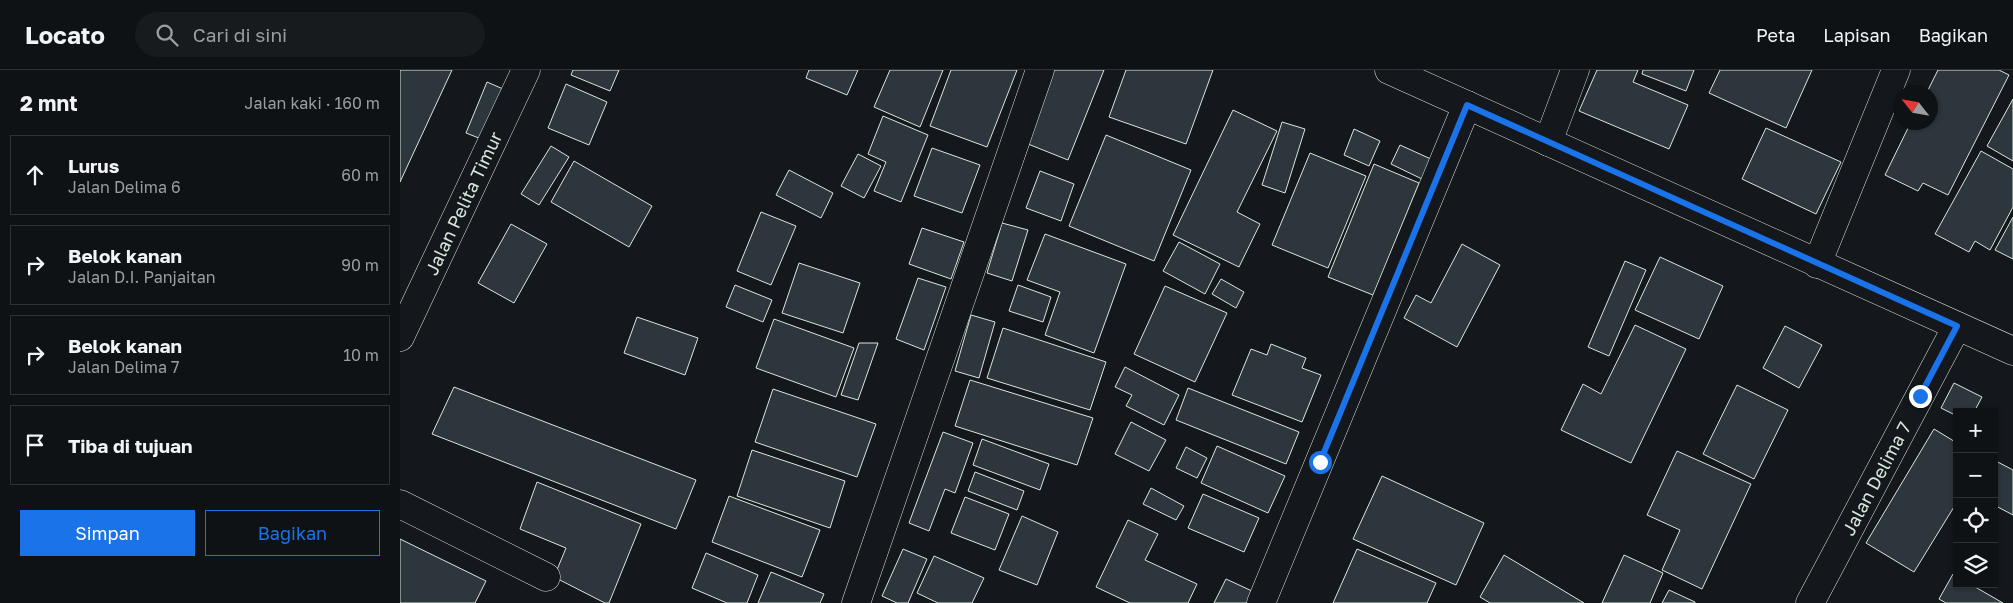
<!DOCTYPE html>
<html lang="id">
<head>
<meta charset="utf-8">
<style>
	:root { --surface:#0f1215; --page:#181b1e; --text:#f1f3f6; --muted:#9b9ea0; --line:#2f3234; --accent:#1a73e8 }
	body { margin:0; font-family:"Golos Text",sans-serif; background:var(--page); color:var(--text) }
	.controls { position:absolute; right:15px; bottom:15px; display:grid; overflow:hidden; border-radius:0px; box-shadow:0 1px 4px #0004 }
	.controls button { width:45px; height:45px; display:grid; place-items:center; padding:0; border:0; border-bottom:1px solid var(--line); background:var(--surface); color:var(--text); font:25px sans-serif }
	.compass { position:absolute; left:1493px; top:15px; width:45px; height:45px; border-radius:50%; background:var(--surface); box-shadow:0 1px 4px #0004; rotate:301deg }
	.stop { position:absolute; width:15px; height:15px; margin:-11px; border:4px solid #1a73e8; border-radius:50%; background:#fff }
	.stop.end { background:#1a73e8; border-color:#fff; box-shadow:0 1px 5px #0008 }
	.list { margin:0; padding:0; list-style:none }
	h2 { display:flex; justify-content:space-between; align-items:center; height:65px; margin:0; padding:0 20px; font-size:21px }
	h2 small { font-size:16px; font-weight:400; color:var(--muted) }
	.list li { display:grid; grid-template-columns:32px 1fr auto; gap:15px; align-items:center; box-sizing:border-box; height:80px; margin:0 10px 10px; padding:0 10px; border:1px solid var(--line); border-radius:0px }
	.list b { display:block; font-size:19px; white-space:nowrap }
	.list p { margin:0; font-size:16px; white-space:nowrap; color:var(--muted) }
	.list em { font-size:16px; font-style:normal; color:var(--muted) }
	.actions { display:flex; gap:10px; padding:15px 20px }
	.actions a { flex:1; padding:11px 0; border:1px solid var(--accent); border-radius:0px; text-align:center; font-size:18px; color:var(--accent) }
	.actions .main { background:var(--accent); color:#fff }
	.icon { flex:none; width:28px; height:28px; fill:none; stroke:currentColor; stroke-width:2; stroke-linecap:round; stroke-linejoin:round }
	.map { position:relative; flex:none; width:1613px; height:533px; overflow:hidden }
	header { display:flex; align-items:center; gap:30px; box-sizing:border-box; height:70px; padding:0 25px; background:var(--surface); border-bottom:1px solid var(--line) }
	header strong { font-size:24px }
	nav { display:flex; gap:28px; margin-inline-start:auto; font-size:18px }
	.search { width:350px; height:45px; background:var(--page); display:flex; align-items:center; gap:12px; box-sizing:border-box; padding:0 18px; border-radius:28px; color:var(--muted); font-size:19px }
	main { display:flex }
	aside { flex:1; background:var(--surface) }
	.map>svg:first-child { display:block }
	.building { fill:#2c363c; stroke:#d8e6dc }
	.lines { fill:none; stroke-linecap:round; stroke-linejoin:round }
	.minor-casing { stroke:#d8e6dc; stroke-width:29 }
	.tertiary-casing { stroke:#d8e6dc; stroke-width:29 }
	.minor { stroke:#14181c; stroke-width:28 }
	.tertiary { stroke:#14181c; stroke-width:28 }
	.route { stroke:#1a73e8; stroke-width:6 }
	.labels { text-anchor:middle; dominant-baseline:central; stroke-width:4; stroke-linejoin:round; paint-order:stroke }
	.street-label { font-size:18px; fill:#d8e6dc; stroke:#14181c }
</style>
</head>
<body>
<header>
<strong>Locato</strong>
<div class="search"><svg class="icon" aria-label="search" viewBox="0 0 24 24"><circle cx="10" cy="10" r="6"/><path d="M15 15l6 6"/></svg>Cari di sini</div>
<nav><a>Peta</a><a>Lapisan</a><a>Bagikan</a></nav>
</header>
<main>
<aside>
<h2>2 mnt<small>Jalan kaki · 160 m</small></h2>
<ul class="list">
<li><svg class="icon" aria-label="ahead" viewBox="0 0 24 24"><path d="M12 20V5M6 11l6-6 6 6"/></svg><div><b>Lurus</b><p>Jalan Delima 6</p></div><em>60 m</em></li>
<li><svg class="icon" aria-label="right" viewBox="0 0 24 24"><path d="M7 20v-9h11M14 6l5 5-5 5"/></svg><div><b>Belok kanan</b><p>Jalan D.I. Panjaitan</p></div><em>90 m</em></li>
<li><svg class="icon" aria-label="right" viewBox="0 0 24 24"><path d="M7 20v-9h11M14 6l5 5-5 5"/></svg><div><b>Belok kanan</b><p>Jalan Delima 7</p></div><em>10 m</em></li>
<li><svg class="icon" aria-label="arrive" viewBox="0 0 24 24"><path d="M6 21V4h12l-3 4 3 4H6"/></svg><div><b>Tiba di tujuan</b></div></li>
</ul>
<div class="actions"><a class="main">Simpan</a><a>Bagikan</a></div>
</aside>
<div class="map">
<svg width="1613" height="533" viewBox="0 0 1613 533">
	<rect width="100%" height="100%" fill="#14181c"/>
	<g class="building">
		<polygon points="0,0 52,0 0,112"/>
		<polygon points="173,0 219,0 210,21 171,5"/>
		<polygon points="409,0 458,0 447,25 406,8"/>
		<polygon points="490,0 543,0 520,57 474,37"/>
		<polygon points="551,0 617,0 587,77 530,56"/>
		<polygon points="653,0 704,0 668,90 623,72"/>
		<polygon points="726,0 813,0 786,74 709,47"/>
		<polygon points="1197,0 1238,0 1233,12 1288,35 1269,79 1179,41"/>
		<polygon points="1243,0 1294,0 1286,21 1242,4"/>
		<polygon points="1320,0 1412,0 1386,58 1309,23"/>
		<polygon points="1538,0 1599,0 1609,5 1548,125 1523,113 1518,121 1485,105 1511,52 1530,52 1530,22 1527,22"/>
		<polygon points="87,12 110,22 89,72 66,63"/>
		<polygon points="166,14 207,32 189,75 148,58"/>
		<polygon points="1613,29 1613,91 1587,76"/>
		<polygon points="833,40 877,61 837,142 860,154 839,197 773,165"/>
		<polygon points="483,46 528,65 501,132 474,121 486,92 468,84"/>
		<polygon points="882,52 905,59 885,123 862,115"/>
		<polygon points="1366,58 1441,92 1416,144 1342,109"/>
		<polygon points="954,59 980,71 969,96 944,85"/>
		<polygon points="706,65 791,100 754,191 669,156"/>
		<polygon points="1000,75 1033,90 1024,110 991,94"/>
		<polygon points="151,76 169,87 139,135 121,124"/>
		<polygon points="532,78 580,95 562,143 514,126"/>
		<polygon points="1581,81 1613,99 1613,137 1590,180 1575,171 1569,182 1535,164"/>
		<polygon points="910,83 966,106 928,198 872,175"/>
		<polygon points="458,84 481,96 464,128 441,116"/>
		<polygon points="174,91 252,136 229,177 151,132"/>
		<polygon points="974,94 1019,113 973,225 928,207"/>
		<polygon points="389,100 433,123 421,148 376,125"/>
		<polygon points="640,101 674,114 661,151 626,138"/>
		<polygon points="361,142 396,156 371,215 337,201"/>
		<polygon points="1613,147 1613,189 1595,180"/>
		<polygon points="602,153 628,160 612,211 587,203"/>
		<polygon points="111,154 147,174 114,233 78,213"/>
		<polygon points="522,158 564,172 551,209 509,194"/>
		<polygon points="645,164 726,194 694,283 645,265 660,222 627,210"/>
		<polygon points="779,172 820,194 805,224 763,201"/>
		<polygon points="1062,174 1100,195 1057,277 1004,248 1016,225 1031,233"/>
		<polygon points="1260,187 1323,216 1299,269 1235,240"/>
		<polygon points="1225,191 1246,200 1209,286 1188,277"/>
		<polygon points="399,193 460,213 443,263 382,243"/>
		<polygon points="518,208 546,217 524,280 496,269"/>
		<polygon points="821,209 844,222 836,238 812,224"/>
		<polygon points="335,215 372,230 363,252 326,237"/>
		<polygon points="618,215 651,227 643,252 609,241"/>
		<polygon points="765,216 827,243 795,312 734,284"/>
		<polygon points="571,245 595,252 579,308 555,301"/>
		<polygon points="237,247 298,268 285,305 224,283"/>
		<polygon points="374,249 454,278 436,327 356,298"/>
		<polygon points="1235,255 1286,279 1231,393 1161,360 1183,314 1201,324"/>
		<polygon points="1385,256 1422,275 1399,318 1363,298"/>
		<polygon points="603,258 706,292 690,340 587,308"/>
		<polygon points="459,273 478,273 458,330 441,325"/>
		<polygon points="871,274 906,288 902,298 921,305 902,352 832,325 851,279 867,285"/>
		<polygon points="725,297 779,325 764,355 726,336 732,325 715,317"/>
		<polygon points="570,310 693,348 677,395 555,356"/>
		<polygon points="1554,313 1582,327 1574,342 1557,342 1557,346 1541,338"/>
		<polygon points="1337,315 1388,340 1354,409 1303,384"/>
		<polygon points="54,317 296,410 276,459 32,364"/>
		<polygon points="788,318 899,362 886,394 776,350"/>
		<polygon points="373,319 476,354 457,407 355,372"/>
		<polygon points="731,352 766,370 749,401 715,384"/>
		<polygon points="1534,359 1557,373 1557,432 1514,502 1466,473"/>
		<polygon points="543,362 573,373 555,423 545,419 529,461 509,453"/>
		<polygon points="582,369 649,394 640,420 573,395"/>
		<polygon points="817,376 885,406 868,443 801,413"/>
		<polygon points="786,377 807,388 797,408 776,398"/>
		<polygon points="352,380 445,411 430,458 337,426"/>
		<polygon points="1277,381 1351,414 1302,519 1262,500 1280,460 1247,445"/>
		<polygon points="1594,390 1613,400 1613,445 1594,435"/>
		<polygon points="575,402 624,421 617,440 568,421"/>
		<polygon points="982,406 1084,453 1056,515 953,469"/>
		<polygon points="137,412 241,454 209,533 205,533 154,507 166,478 120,459"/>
		<polygon points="751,418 784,436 776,450 743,434"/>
		<polygon points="803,424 859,448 844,482 788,458"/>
		<polygon points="329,426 420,460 402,507 312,472"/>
		<polygon points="565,427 609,444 595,480 551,463"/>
		<polygon points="622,446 658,462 637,515 599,500"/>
		<polygon points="728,450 758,464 745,490 797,514 788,533 730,533 696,517"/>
		<polygon points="0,469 86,511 75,533 0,533"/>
		<polygon points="503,479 527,489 508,533 497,533 482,526"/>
		<polygon points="957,479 1036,513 1027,533 933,533"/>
		<polygon points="306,483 358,505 347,533 327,533 292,518"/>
		<polygon points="1104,485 1184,533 1090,533 1080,527"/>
		<polygon points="1224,485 1263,503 1250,533 1202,533"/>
		<polygon points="534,486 584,508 572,533 538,533 517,523"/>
		<polygon points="371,502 424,524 420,533 358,533"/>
		<polygon points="1553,504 1557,506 1557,514 1570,514 1603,533 1546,533 1539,529"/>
		<polygon points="826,509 852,521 847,533 814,533"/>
		<polygon points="1269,520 1295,532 1295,533 1262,533"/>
	</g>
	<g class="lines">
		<defs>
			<g id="minor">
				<polyline points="1148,72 1175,0"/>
				<polyline points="1417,194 1496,0"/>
				<polyline points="0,434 146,507"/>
				<polyline points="456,533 640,0"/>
				<polyline points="861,533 1067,35"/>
				<path id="s1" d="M1410,533L1557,256"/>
			</g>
			<g id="tertiary">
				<polyline points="989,0 1613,281"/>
				<path id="s2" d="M0,267L126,0"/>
			</g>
		</defs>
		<use href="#minor" class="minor-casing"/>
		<use href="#tertiary" class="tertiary-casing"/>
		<use href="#minor" class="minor"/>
		<use href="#tertiary" class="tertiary"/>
	</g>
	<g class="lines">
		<polyline class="route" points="920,392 1067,35 1557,256 1520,326"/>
	</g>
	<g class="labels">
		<g class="street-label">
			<text stroke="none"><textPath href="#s2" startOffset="148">Jalan Pelita Timur</textPath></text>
			<text stroke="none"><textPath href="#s1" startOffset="141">Jalan Delima 7</textPath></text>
		</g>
	</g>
</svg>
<div class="controls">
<button>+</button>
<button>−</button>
<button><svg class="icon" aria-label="locate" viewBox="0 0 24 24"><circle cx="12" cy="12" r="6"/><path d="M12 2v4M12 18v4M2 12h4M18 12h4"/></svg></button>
<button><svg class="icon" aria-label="layers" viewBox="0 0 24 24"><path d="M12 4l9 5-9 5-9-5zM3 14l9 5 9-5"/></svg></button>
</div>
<svg class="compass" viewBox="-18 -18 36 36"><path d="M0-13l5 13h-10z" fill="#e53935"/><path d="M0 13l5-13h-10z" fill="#9b9ea0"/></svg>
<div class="stop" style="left:920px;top:392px"></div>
<div class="stop end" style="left:1520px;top:326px"></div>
</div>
</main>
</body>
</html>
